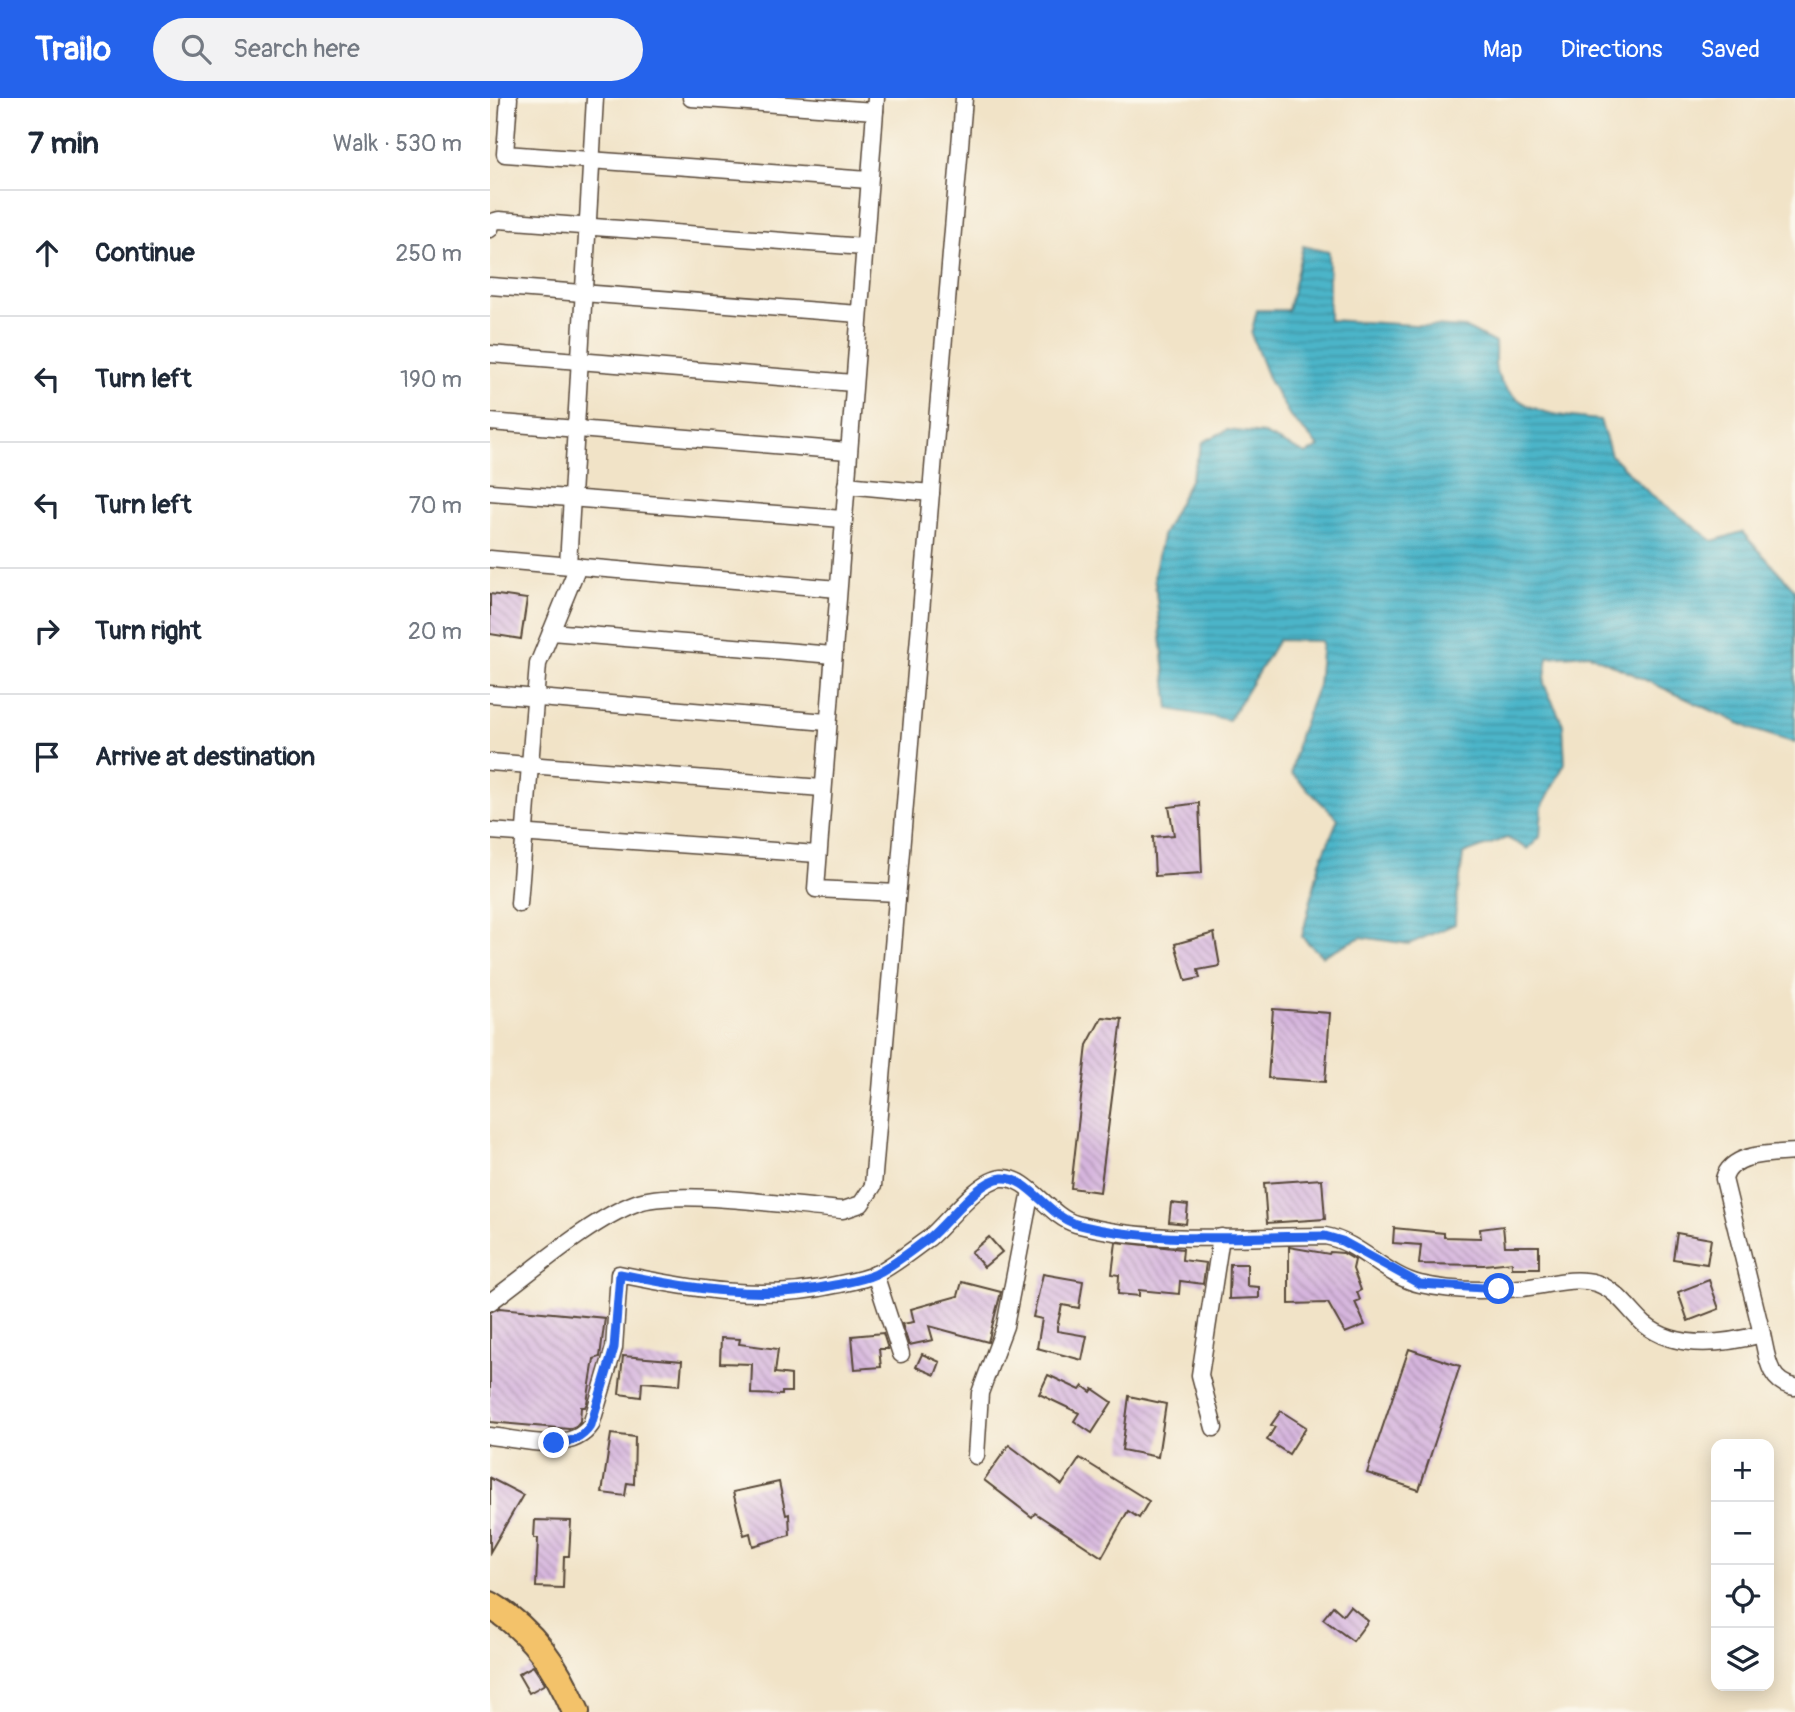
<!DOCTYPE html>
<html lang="en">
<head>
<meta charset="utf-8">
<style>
	:root { --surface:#fff; --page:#f2f2f3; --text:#1f2937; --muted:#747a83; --line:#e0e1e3; --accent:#2563eb }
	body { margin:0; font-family:Pangolin,sans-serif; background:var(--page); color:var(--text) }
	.controls { position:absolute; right:21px; bottom:21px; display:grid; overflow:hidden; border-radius:14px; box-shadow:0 4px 18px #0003 }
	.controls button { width:63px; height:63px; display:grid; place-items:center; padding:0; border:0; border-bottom:2px solid var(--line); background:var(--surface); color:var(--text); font:35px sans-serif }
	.stop { position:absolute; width:21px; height:21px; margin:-16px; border:5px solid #2563eb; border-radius:50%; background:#fff }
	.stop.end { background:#2563eb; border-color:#fff; box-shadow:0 2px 7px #0008 }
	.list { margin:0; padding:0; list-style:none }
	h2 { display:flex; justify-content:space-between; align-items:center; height:91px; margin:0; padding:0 28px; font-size:30px }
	h2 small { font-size:23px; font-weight:400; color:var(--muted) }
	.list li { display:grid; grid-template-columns:46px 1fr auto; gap:21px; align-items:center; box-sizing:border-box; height:126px; padding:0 28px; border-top:2px solid var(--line) }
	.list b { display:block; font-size:26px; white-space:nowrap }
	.list em { font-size:23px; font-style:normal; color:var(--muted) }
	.icon { flex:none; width:38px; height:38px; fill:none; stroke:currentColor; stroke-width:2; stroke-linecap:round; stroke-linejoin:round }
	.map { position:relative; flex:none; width:1305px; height:1614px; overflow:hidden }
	header { display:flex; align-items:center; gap:42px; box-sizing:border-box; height:98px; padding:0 35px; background:var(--accent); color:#fff }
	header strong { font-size:33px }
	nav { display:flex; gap:38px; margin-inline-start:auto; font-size:24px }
	.search { width:490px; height:63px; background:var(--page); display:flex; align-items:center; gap:18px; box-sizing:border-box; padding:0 24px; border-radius:38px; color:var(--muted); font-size:26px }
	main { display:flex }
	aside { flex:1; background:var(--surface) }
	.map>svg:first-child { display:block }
	.water { fill:url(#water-rules); stroke:#437074; stroke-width:2 }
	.building { fill:url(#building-back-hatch) }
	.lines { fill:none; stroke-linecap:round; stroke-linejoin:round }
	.minor-casing { stroke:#564637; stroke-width:19 }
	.primary-casing { stroke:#564637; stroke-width:30 }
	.minor { stroke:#fff; stroke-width:16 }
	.primary { stroke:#f3c26a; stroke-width:26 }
	.route { stroke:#2563eb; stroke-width:9 }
</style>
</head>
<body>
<header>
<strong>Trailo</strong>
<div class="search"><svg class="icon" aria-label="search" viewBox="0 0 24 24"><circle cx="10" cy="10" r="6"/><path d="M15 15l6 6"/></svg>Search here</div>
<nav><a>Map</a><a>Directions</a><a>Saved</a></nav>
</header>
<main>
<aside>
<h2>7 min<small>Walk · 530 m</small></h2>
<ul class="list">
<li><svg class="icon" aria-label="ahead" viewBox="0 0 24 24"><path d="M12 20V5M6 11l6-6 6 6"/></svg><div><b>Continue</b></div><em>250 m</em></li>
<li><svg class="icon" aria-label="left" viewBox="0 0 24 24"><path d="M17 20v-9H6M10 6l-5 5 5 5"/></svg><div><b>Turn left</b></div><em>190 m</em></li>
<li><svg class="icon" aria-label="left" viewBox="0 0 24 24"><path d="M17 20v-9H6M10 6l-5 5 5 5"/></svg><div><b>Turn left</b></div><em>70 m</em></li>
<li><svg class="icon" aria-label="right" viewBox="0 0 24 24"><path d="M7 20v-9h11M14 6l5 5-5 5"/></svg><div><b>Turn right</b></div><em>20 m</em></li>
<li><svg class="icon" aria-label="arrive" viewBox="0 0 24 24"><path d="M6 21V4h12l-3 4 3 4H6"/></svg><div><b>Arrive at destination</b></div></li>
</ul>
</aside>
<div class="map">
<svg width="1305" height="1614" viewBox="0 0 1305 1614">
	<defs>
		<pattern id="water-rules" width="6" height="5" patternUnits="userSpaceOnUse" patternTransform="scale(1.75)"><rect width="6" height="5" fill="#4bb5c9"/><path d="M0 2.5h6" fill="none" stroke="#4093a3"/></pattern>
		<pattern id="building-back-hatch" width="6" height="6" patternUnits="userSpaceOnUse" patternTransform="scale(1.75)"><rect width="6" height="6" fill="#d6b5de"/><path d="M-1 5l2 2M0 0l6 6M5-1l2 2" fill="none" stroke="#af93b3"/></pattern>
	</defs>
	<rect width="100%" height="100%" fill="#fbf7ec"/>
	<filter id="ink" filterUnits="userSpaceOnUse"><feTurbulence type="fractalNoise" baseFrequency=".0143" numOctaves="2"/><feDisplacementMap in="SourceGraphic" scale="14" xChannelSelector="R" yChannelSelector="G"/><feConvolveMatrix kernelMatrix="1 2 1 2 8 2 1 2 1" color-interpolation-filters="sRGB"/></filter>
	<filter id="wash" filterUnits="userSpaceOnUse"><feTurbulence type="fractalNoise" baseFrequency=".00686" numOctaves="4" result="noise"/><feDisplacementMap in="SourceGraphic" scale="28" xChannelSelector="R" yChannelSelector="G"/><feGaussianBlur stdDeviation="1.57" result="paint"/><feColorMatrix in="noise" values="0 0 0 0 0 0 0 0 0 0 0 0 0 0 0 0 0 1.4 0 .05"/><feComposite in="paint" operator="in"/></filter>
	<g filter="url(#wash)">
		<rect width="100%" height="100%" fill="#f1e3c7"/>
		<path class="water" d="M813,148L839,154V222L976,230L1005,245C1006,255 1003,270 1008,278C1027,316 1073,319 1110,322L1121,357L1158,394L1223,443L1252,434L1305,492V645L1264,632L1099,556L1058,559L1054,586L1073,626L1075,665L1052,709L1050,739L1038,751L1017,740L973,756C971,781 965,802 965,826L919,846L871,839L832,858L812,839L830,764L848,721L801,675L809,638L828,587L832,543L788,542L739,622L679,611L664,477L672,438L700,382L713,344L737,332L774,336L816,356L829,349L800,318L779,282L761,236L767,212H798Z"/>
		<g id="blocks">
			<g class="building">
				<polygon points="0,496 37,501 31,541 0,536"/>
				<polygon points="709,705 712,775 665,778 663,739 684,737 679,709"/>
				<polygon points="724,835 730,868 708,872 710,880 696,883 685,846"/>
				<polygon points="783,911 840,915 835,984 778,980"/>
				<polygon points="612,919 632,921 610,1094 581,1090 597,947"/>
				<polygon points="832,1081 835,1121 777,1125 774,1085"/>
				<polygon points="681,1105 698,1107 696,1126 679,1124"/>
				<polygon points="1013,1128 1015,1148 1049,1148 1049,1170 1022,1170 1022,1164 994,1167 929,1166 931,1147 903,1145 904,1130 954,1135 954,1139 991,1140 990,1131"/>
				<polygon points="1187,1135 1221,1141 1217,1166 1183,1161"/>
				<polygon points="499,1139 512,1154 494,1169 481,1154"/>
				<polygon points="626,1144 693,1151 692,1162 716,1165 713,1186 690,1183 689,1196 649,1192 649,1198 628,1196 629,1177 622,1176"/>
				<polygon points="799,1149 839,1156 840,1154 853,1155 865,1162 863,1171 871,1192 867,1194 870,1202 865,1204 875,1227 855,1235 838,1205 799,1206"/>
				<polygon points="740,1166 757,1166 757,1188 769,1189 769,1200 739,1201"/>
				<polygon points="553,1176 593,1183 589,1210 572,1207 567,1229 567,1233 597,1238 592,1262 547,1250 552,1221 543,1219"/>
				<polygon points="1219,1182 1229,1211 1198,1223 1188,1194"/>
				<polygon points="472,1184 511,1194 498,1244 439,1228 443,1242 419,1247 412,1226 424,1224 421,1211 468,1198"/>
				<polygon points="9,1210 115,1220 110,1259 104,1261 97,1305 95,1309 91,1309 90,1323 86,1328 79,1331 0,1324 0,1214"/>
				<polygon points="393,1235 398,1251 389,1251 391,1269 365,1271 362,1238"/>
				<polygon points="231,1240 250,1241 249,1246 288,1251 285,1275 301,1277 301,1294 292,1294 292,1297 261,1296 262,1266 230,1265"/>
				<polygon points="919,1251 970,1268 929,1392 877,1375"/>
				<polygon points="432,1256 450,1264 445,1277 426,1269"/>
				<polygon points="133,1258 192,1263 190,1287 152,1284 151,1299 129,1296"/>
				<polygon points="558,1277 590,1292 593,1288 601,1294 603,1291 622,1304 602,1335 584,1323 589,1315 549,1296"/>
				<polygon points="639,1298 676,1306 668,1359 632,1352"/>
				<polygon points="791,1313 816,1329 799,1356 777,1342 785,1329 781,1327"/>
				<polygon points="121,1336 145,1339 144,1386 137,1385 135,1398 112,1395"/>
				<polygon points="519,1347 572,1387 590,1360 659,1403 649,1420 638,1413 612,1459 545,1415 542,1419 494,1382"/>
				<polygon points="0,1380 33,1397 0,1454"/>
				<polygon points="289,1384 296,1417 299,1416 300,1437 263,1448 260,1435 254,1437 243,1394"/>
				<polygon points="45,1422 81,1423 79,1458 74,1458 73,1490 46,1489 48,1440 44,1440"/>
				<polygon points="843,1508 853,1517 860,1508 878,1523 863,1543 833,1521"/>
				<polygon points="43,1568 55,1586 39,1595 28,1576"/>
			</g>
		</g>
	</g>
	<g filter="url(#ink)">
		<use href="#blocks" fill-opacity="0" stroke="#564637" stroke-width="2"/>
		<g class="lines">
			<defs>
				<g id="minor">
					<polyline points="19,0 15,56 379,82"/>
					<polyline points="201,0 385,13"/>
					<polyline points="386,0 326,791 407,795"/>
					<polyline points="0,131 2,124 9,122 374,149"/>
					<polyline points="0,188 369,216"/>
					<polyline points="0,256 363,285"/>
					<polyline points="0,324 358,353"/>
					<polyline points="356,387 441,395"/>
					<polyline points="0,394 353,421"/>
					<polyline points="0,461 348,491"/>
					<polyline points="78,467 105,0"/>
					<polyline points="61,534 343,557"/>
					<polyline points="0,596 337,624"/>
					<polyline points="0,664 332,690"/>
					<polyline points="0,733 327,756"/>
					<polyline points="29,806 48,566 88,468"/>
					<polyline points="385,1176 411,1256"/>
					<path d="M0,1204C42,1174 98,1123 146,1105C186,1090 306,1109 353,1112L371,1106L383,1088L474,0"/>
					<path d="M1272,1236L1234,1081C1241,1054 1282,1056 1305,1054"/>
					<polyline points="724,1330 710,1277 731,1139"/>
					<path d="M0,1338C31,1341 80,1357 101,1327L124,1250L129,1176C202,1191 272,1204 345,1187C359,1184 373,1182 386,1176C404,1167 422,1152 439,1140C457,1125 488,1082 512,1080C539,1078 558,1118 586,1126C666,1147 754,1138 835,1138C870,1144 895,1178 930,1186C961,1193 1000,1193 1031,1190C1055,1188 1082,1178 1106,1185C1127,1192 1139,1212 1154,1226C1186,1253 1235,1246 1272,1236C1277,1258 1278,1285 1305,1289"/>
					<polyline points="486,1358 490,1295 515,1228 541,1093"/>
				</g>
				<path id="primary" d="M0,1507C43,1533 67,1569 86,1614"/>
			</defs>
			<use href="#minor" class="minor-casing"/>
			<use href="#primary" class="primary-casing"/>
			<use href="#minor" class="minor"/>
			<use href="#primary" class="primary"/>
		</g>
	</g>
	<g class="lines" filter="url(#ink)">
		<path class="route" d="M64,1345C81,1344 91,1342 101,1327L124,1250L130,1176C202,1191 272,1203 345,1187C359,1184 373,1182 386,1176C404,1167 422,1152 439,1140C458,1125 488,1082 512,1080C538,1078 558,1118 586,1126C666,1147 753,1138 835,1138L852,1143L930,1186L1009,1191"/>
	</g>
</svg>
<div class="controls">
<button>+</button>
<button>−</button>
<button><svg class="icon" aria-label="locate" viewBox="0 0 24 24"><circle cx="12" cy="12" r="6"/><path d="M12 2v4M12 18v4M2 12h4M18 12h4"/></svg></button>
<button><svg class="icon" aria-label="layers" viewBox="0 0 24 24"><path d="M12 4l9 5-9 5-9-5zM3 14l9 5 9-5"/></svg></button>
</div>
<div class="stop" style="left:1009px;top:1191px"></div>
<div class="stop end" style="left:64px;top:1345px"></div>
</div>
</main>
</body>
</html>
